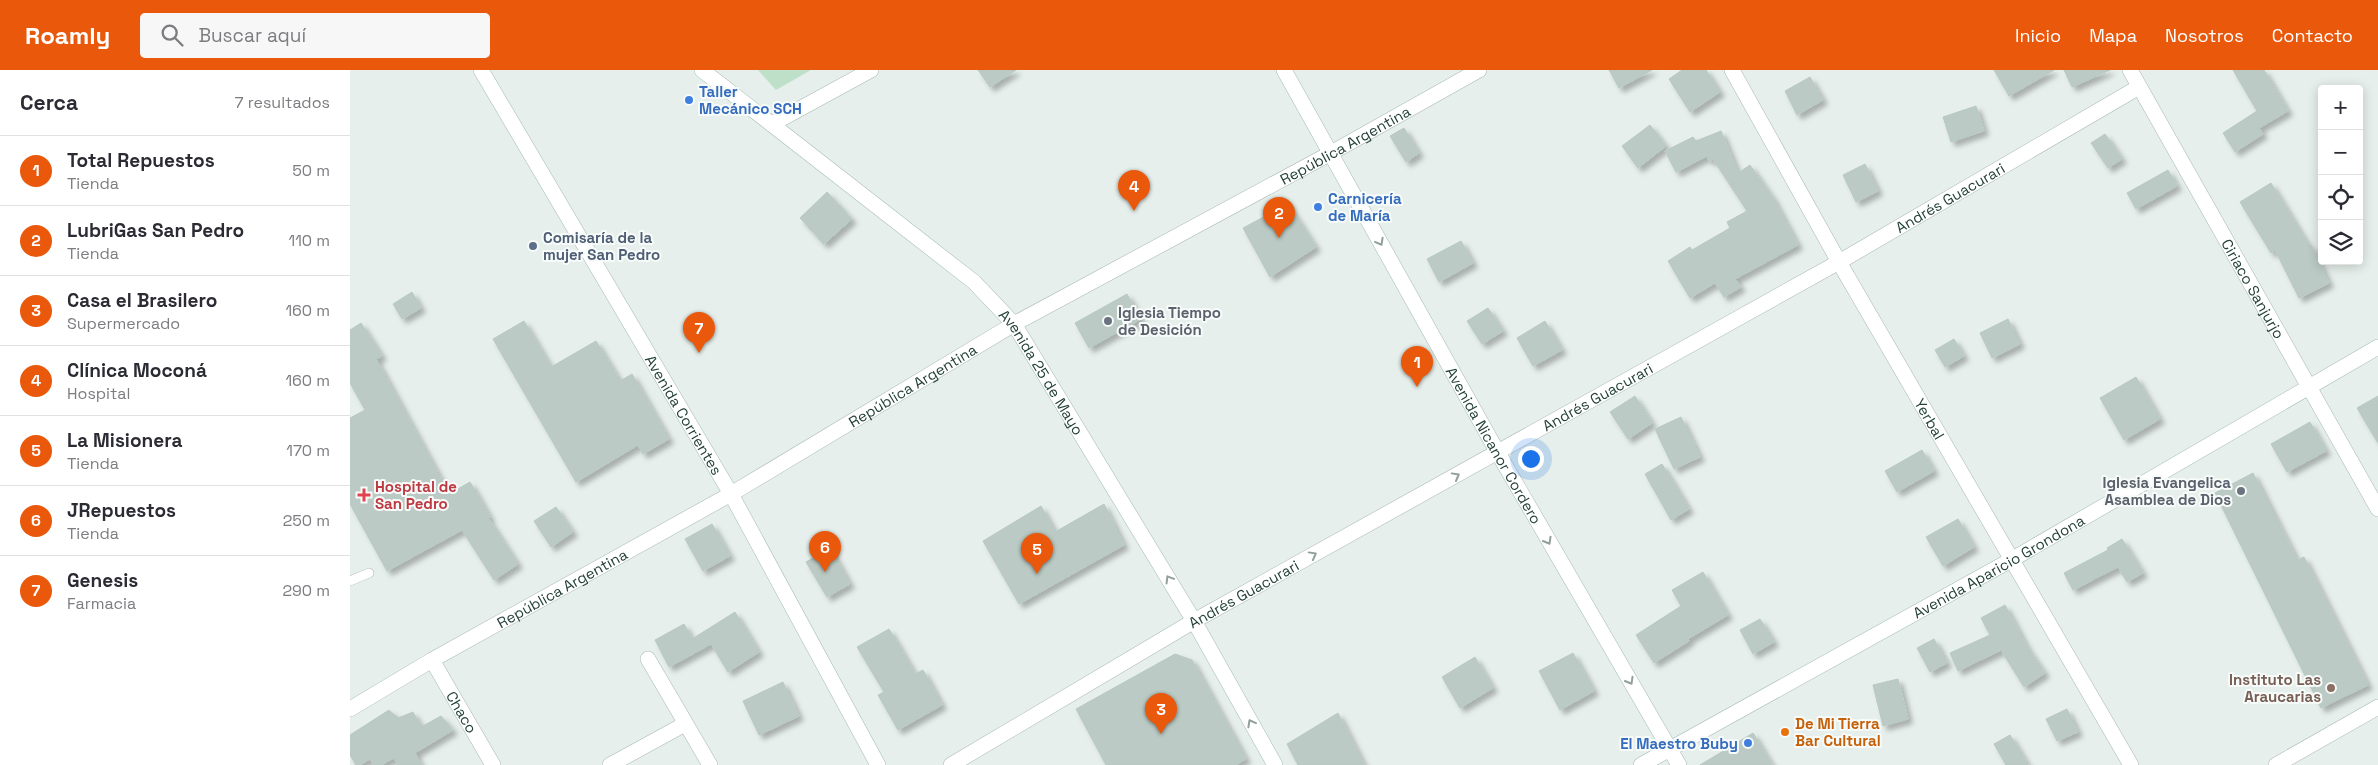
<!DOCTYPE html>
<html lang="es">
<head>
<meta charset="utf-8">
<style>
	:root { --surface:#fff; --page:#f7f7f7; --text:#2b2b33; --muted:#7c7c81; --line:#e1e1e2; --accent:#ea580c }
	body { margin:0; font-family:"Space Grotesk",sans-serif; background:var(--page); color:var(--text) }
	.controls { position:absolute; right:15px; top:15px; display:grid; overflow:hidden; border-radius:5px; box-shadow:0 2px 12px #0003 }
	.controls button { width:45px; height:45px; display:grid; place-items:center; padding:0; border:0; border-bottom:1px solid var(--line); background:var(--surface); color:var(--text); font:25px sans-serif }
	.you { position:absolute; left:1180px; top:388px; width:18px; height:18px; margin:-12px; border:4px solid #fff; border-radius:50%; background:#1a73e8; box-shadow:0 0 0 8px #1a73e833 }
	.badge { display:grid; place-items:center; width:32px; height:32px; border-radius:50%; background:var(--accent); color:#fff; font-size:16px; font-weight:700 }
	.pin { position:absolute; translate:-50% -41px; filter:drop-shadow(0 1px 2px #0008) }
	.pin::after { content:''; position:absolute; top:26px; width:18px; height:15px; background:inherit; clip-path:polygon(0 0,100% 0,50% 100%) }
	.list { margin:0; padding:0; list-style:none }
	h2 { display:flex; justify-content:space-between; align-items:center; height:65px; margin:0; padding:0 20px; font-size:21px }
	h2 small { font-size:16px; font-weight:400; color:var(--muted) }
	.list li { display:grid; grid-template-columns:32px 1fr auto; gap:15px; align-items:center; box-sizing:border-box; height:70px; padding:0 20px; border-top:1px solid var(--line) }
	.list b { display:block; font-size:19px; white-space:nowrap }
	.list p { margin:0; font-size:16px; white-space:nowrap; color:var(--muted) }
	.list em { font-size:16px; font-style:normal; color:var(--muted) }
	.icon { flex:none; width:28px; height:28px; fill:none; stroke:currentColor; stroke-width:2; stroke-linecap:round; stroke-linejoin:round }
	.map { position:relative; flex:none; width:2028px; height:695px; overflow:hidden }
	header { display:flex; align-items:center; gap:30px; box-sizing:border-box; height:70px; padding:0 25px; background:var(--accent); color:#fff }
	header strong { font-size:24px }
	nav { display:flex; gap:28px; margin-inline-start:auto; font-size:18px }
	.search { width:350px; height:45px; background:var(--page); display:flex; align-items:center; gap:12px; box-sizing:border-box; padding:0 18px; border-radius:5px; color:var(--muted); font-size:19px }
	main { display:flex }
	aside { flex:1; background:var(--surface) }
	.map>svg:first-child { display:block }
	.green { fill:#bfe0c8 }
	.building { fill:#bbcac4; stroke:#b8c9c2; filter:url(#shadow) }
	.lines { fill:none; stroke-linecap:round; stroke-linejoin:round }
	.lane-casing { stroke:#a8b8b2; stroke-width:10 }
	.street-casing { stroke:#a8b8b2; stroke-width:16 }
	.secondary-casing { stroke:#a4bbb3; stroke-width:16 }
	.lane { stroke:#fff; stroke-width:9 }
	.street { stroke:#fff; stroke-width:15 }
	.secondary { stroke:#fff; stroke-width:15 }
	.oneway { stroke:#92a09c }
	.shop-dot { fill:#3f7fe0; stroke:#f7fbf9; stroke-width:2 }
	.service-dot { fill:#5c6f8a; stroke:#f7fbf9; stroke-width:2 }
	.worship-dot { fill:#6b7280; stroke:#f7fbf9; stroke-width:2 }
	.health-dot { fill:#e0444e; stroke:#f7fbf9; stroke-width:2 }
	.education-dot { fill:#8d6e63; stroke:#f7fbf9; stroke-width:2 }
	.food-dot { fill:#e8710a; stroke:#f7fbf9; stroke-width:2 }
	.labels { text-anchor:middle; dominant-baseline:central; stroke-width:4; stroke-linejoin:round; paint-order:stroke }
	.shop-label { font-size:15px; font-weight:bold; fill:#366cbe; stroke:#f7fbf9; text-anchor:start }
	.street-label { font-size:15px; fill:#24423a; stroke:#f7fbf9 }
	.service-label { font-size:15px; font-weight:bold; fill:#4e5e75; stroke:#f7fbf9; text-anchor:start }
	.worship-label { font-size:15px; font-weight:bold; fill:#5b616d; stroke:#f7fbf9; text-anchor:start }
	.health-label { font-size:15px; font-weight:bold; fill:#be3a42; stroke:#f7fbf9; text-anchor:start }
	.education-label { font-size:15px; font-weight:bold; fill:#785e54; stroke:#f7fbf9; text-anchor:end }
	.food-label { font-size:15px; font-weight:bold; fill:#c56008; stroke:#f7fbf9; text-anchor:start }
</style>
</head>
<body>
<header>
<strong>Roamly</strong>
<div class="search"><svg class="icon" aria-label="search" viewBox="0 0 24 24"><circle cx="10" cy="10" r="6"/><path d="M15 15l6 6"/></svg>Buscar aquí</div>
<nav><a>Inicio</a><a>Mapa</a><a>Nosotros</a><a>Contacto</a></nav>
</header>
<main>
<aside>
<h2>Cerca<small>7 resultados</small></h2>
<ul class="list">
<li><span class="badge">1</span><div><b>Total Repuestos</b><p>Tienda</p></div><em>50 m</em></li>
<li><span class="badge">2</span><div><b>LubriGas San Pedro</b><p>Tienda</p></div><em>110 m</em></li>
<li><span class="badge">3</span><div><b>Casa el Brasilero</b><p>Supermercado</p></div><em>160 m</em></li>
<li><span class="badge">4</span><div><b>Clínica Moconá</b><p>Hospital</p></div><em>160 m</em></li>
<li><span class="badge">5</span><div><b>La Misionera</b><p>Tienda</p></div><em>170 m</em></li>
<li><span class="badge">6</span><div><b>JRepuestos</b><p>Tienda</p></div><em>250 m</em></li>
<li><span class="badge">7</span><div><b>Genesis</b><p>Farmacia</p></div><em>290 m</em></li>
</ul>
</aside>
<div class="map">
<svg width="2028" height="695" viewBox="0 0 2028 695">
	<defs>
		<filter id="shadow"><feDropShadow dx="4.5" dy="4.5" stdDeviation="2.5" flood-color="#0004"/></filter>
	</defs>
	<rect width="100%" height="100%" fill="#e6efeb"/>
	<polygon class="green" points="408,0 461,0 426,20"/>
	<g class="building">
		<polygon points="628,0 666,0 640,17"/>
		<polygon points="1259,0 1302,0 1269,18"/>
		<polygon points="1332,0 1356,0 1370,22 1340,42 1319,9"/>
		<polygon points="1644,0 1704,0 1659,26"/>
		<polygon points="1714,0 1760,0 1722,17"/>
		<polygon points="1883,0 1914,0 1938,41 1909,58 1913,64 1885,82 1873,63 1907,41"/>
		<polygon points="1460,7 1473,30 1447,45 1435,21"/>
		<polygon points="1626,36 1634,61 1601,72 1593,47"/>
		<polygon points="1300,55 1316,76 1288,98 1272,76"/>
		<polygon points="1054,58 1069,83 1056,92 1040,66"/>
		<polygon points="1371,61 1388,103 1400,95 1423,128 1448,175 1385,209 1391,217 1374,227 1365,213 1340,228 1318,191 1340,177 1342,180 1380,158 1377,152 1397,141 1363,89 1359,91 1357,86 1326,102 1315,81 1343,67 1346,71"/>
		<polygon points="1755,64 1772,89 1758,98 1741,73"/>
		<polygon points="1515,94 1528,121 1506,132 1493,105"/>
		<polygon points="1818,100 1827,116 1786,139 1777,123"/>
		<polygon points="1921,113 1959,176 1961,175 1979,213 1949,228 1925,180 1921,183 1890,132"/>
		<polygon points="477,122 502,149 474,174 450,148"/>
		<polygon points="938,134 966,177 920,207 893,158"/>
		<polygon points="1111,171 1123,193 1089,212 1077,189"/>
		<polygon points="62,222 71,238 52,249 43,234"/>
		<polygon points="777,224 791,249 739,278 725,253"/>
		<polygon points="1138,238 1153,261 1132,274 1117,251"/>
		<polygon points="1658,249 1670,274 1642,288 1630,263"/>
		<polygon points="174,251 201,297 246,271 270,311 282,304 319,369 293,384 288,375 226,412 143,269"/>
		<polygon points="1195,251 1212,280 1183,296 1167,268"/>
		<polygon points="11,253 32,286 26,289 99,424 120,412 140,447 138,448 168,494 144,510 112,460 37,501 0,434 0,348 15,340 0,313 0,260"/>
		<polygon points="1604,269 1614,286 1595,297 1585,280"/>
		<polygon points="1786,307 1810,349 1774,370 1750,328"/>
		<polygon points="1285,326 1302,353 1278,369 1260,342"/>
		<polygon points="2028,326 2028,373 2007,338"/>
		<polygon points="1331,347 1350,387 1324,399 1305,359"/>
		<polygon points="1960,352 1976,381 1937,402 1921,374"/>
		<polygon points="1572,380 1584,401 1547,422 1535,401"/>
		<polygon points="1312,394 1339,439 1321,450 1295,404"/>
		<polygon points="1903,403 1947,490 1954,487 2018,615 1971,638 1865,423"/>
		<polygon points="754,434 774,475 669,534 633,471 691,436 705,462"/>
		<polygon points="206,437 223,462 201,477 184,451"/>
		<polygon points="1608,449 1624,477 1593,496 1576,467"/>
		<polygon points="362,454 380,486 353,501 335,469"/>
		<polygon points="1772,469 1793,503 1777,512 1768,497 1723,520 1714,503 1758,480 1757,478"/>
		<polygon points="480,478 500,514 477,527 456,492"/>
		<polygon points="1353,502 1378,545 1338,569 1339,571 1304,593 1286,565 1331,536 1322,520"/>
		<polygon points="1655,535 1677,577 1695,603 1674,617 1651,580 1608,601 1600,583 1640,565 1631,548"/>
		<polygon points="385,542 409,582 378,602 361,574 319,597 305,570 334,554 342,569"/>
		<polygon points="1410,549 1424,572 1403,584 1390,560"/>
		<polygon points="539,559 565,604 573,600 592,635 548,660 528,625 534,622 507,577"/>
		<polygon points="1584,569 1597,593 1580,602 1567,578"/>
		<polygon points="1223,583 1244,621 1210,640 1189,601"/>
		<polygon points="825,584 842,590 896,689 885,695 756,695 726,639"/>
		<polygon points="1125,587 1143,618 1110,638 1092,607"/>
		<polygon points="1548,609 1558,649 1533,656 1523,615"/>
		<polygon points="433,612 449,646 409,665 393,631"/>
		<polygon points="1717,639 1728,662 1707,671 1696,649"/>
		<polygon points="39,640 48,648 63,642 71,657 91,646 103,660 65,683 71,695 48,695 44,688 31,695 24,695 20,689 10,695 6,695 0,685 0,665"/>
		<polygon points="988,643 1014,695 948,695 937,674"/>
		<polygon points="1403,663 1422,695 1350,695"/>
		<polygon points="1660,665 1678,695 1656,695 1644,674"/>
	</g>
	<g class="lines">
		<defs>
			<polyline id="lane" points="0,511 19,503"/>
			<g id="street">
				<path id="s1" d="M1382,0L1489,192L1781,695"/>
				<path id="s2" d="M1780,0L2028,439"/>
				<polyline points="422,54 521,0"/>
				<polyline points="298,589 360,695"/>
				<path id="s3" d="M82,590L143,695"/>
				<path id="s4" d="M0,639L82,590L381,424L664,254L981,83L1129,0"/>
				<polyline points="260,695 335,654"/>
				<path id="s5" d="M601,695L844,551L1489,192L1789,17"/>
				<polyline points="1926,695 2028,637"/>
			</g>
			<g id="secondary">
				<path id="s6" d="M131,0L381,424L528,695"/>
				<path id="s7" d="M352,0L624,212L664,254L844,551L925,695"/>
				<path id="s8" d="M934,0L1148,383L1329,695"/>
				<path id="s9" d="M1291,695L1661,490L2028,277"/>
			</g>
		</defs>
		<use href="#lane" class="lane-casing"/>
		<use href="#street" class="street-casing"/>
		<use href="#secondary" class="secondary-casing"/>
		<use href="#lane" class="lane"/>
		<use href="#street" class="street"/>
		<use href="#secondary" class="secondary"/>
	</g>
	<defs><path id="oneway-chevron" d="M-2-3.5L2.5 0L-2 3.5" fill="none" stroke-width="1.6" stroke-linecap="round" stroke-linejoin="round" transform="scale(1.25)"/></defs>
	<g class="oneway">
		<use href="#oneway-chevron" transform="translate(1030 172) rotate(61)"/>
		<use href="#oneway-chevron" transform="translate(1106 406) rotate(-29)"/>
		<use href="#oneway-chevron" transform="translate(1198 471) rotate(60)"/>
		<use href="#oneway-chevron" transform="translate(963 485) rotate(-29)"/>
		<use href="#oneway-chevron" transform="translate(819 509) rotate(-121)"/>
		<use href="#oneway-chevron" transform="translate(1280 611) rotate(60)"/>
		<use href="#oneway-chevron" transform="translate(901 653) rotate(-119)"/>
	</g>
	<g class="shop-dot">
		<circle cx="339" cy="30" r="5"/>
		<circle cx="968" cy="137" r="5"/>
		<circle cx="1398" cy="673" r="5"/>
	</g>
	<circle class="service-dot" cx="183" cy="176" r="5"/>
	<g class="worship-dot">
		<circle cx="758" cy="251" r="5"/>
		<circle cx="1891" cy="421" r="5"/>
	</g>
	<path class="health-dot" d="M11.5 417.5h5v5h5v5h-5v5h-5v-5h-5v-5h5z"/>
	<circle class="education-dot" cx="1981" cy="618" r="5"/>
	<circle class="food-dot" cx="1435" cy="662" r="5"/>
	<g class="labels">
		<g class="shop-label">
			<text x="349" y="21">Taller<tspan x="349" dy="17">Mecánico SCH</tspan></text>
			<text x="978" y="128">Carnicería<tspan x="978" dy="17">de María</tspan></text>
			<text x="1388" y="673" text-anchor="end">El Maestro Buby</text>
		</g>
		<g class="street-label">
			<text stroke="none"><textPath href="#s4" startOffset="1144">República Argentina</textPath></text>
			<text stroke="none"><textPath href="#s5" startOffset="1149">Andrés Guacurari</textPath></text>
			<text stroke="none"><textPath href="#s2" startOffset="251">Ciriaco Sanjurjo</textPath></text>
			<text stroke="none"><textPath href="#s7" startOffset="458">Avenida 25 de Mayo</textPath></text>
			<text stroke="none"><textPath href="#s4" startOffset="649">República Argentina</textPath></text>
			<text stroke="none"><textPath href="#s5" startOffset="744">Andrés Guacurari</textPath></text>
			<text stroke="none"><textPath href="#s6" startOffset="400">Avenida Corrientes</textPath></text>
			<text stroke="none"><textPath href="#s1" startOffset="401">Yerbal</textPath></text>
			<text stroke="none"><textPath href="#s8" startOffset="430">Avenida Nicanor Cordero</textPath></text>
			<text stroke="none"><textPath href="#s9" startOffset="409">Avenida Aparicio Grondona</textPath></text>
			<text stroke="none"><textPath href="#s4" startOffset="244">República Argentina</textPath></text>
			<text stroke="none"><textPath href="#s5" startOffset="339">Andrés Guacurari</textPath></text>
			<text stroke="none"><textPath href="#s3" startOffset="60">Chaco</textPath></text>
		</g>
		<g class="service-label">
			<text x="193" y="167">Comisaría de la<tspan x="193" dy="17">mujer San Pedro</tspan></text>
		</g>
		<g class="worship-label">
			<text x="768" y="242">Iglesia Tiempo<tspan x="768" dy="17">de Desición</tspan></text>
			<text x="1881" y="412" text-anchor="end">Iglesia Evangelica<tspan x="1881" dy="17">Asamblea de Dios</tspan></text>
		</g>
		<g class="health-label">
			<text x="25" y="416">Hospital de<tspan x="25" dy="17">San Pedro</tspan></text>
		</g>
		<g class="education-label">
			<text x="1971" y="609">Instituto Las<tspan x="1971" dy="17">Araucarias</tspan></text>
		</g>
		<g class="food-label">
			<text x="1445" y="653">De Mi Tierra<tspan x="1445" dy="17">Bar Cultural</tspan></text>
		</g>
	</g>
</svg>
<div class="controls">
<button>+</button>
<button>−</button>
<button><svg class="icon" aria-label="locate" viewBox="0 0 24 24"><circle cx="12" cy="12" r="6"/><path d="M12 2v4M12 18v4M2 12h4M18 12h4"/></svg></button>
<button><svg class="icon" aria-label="layers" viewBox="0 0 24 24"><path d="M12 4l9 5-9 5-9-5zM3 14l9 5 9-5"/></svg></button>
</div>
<div class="you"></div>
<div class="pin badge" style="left:1067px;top:317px">1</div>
<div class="pin badge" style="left:929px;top:168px">2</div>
<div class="pin badge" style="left:811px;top:664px">3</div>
<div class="pin badge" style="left:784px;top:141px">4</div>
<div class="pin badge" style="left:687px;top:504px">5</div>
<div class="pin badge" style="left:475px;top:502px">6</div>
<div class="pin badge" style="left:349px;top:283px">7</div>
</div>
</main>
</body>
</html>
